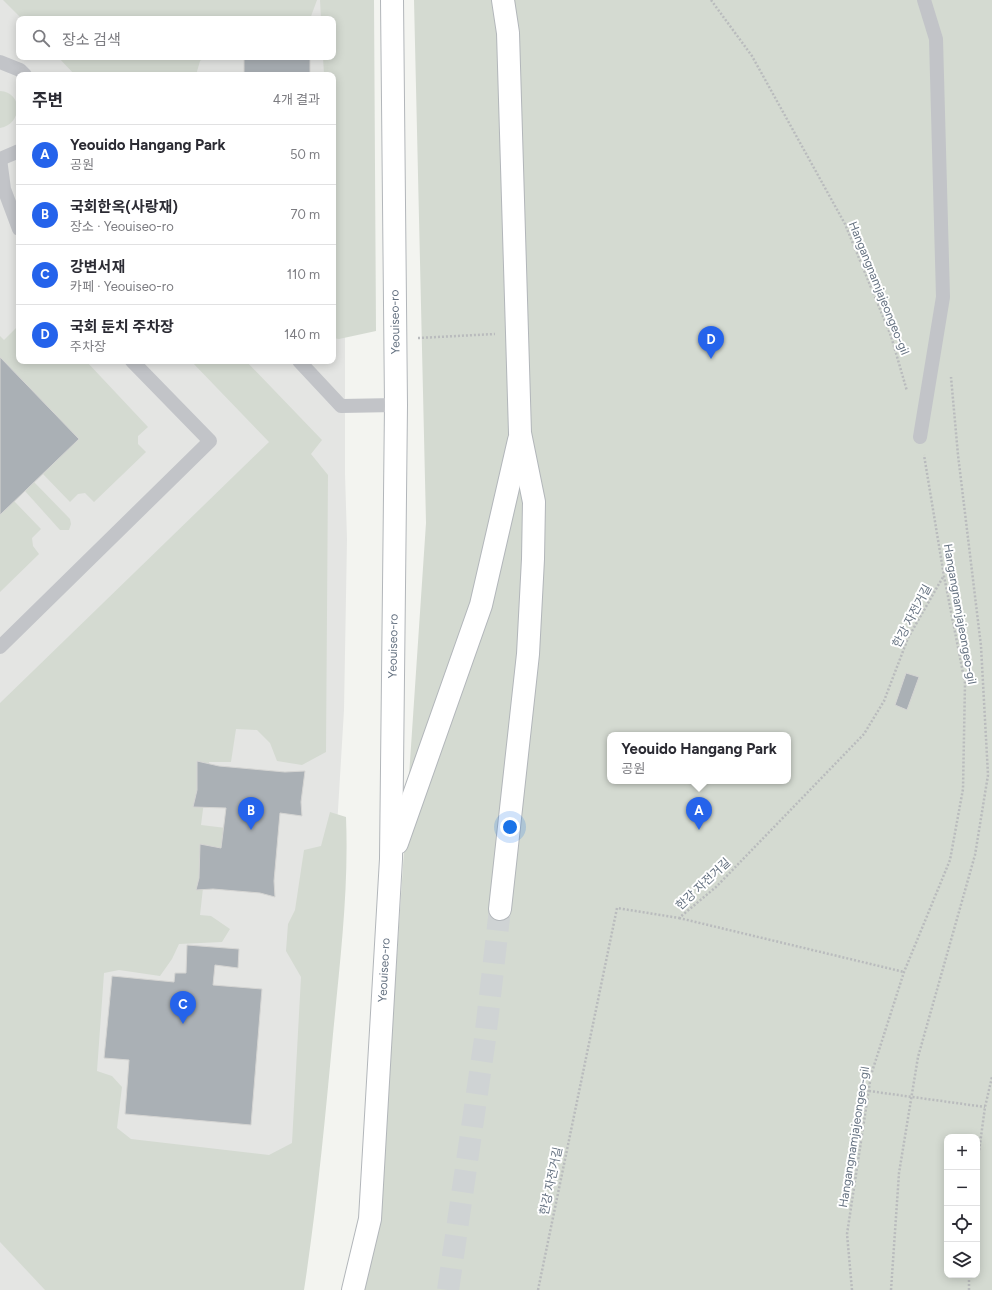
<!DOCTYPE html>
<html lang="ko">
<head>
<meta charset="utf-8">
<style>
  :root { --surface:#fff; --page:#f2f2f3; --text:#2b2b33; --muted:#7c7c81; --line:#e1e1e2; --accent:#2563eb }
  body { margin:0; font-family:Figtree,"Noto Sans KR",sans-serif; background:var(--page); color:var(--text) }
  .controls { position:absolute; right:12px; bottom:12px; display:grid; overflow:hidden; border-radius:8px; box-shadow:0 2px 10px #0003 }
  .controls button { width:36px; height:36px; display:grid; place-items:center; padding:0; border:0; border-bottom:1px solid var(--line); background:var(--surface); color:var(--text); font:20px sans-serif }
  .you { position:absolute; left:510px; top:827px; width:14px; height:14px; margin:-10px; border:3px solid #fff; border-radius:50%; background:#1a73e8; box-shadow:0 0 0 6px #1a73e833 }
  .badge { display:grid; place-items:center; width:26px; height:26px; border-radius:50%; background:var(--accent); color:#fff; font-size:13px; font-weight:700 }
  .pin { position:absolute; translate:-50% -33px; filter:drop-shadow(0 1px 2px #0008) }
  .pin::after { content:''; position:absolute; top:21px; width:14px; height:12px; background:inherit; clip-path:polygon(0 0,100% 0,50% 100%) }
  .popup { position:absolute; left:607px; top:732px; width:184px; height:52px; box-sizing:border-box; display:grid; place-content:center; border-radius:8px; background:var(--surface); filter:drop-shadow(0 1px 3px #0005); font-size:13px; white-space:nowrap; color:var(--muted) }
  .popup b { font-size:15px; color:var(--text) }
  .popup::after { content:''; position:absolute; left:50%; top:100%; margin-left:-8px; border:8px solid transparent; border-top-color:var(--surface) }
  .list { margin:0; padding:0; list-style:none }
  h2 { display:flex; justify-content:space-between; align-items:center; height:52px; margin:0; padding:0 16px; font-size:17px }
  h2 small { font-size:13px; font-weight:400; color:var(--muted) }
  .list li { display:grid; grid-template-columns:26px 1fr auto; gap:12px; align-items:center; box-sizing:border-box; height:60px; padding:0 16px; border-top:1px solid var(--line) }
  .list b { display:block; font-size:15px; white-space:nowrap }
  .list p { margin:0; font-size:13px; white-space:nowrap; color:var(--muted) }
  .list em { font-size:13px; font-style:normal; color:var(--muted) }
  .icon { flex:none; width:22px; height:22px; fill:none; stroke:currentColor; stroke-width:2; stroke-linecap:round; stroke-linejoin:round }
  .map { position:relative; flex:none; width:992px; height:1290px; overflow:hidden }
  .search { position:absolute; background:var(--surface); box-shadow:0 2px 10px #0003; left:16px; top:16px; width:320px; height:44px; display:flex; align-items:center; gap:10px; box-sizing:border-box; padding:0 14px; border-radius:8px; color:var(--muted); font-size:15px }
  .panel { position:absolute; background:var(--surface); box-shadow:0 2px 10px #0003; left:16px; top:72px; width:320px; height:292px; border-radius:8px }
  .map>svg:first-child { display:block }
</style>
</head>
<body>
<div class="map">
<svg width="992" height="1290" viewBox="0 0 992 1290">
  <rect width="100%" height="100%" fill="#f3f4f0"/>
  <path fill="#e4e5e3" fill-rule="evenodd" d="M 0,0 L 341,0 L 345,323 L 345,474 L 347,539 L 344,710 L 335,860 L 296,1290 L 0,1290 ZM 19,19 L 333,19 L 333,57 L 19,57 ZM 19,75 L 333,75 L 333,361 L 19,361 Z"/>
  <g fill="#d4dad1" fill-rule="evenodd">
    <path d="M 3,0 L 317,0 L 310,19 L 22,19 Z"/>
    <path d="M 320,0 L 374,0 L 376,331 L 339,339 L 333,338 L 333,75 L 324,75 L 323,57 L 333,57 L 333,19 L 321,19 Z"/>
    <path d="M 414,0 L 992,0 L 992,1290 L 364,1290 L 379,1223 L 426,523 ZM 610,735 L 788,735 L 788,781 L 610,781 ZM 947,1137 L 977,1137 L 977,1275 L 947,1275 Z"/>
    <path d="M 58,57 L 205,57 L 200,61 L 196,75 L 75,75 Z"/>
    <path d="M 0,91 C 23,92 23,124 0,128 Z"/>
    <path d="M 19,325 L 19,361 L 86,361 L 148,427 L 138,436 L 138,444 L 146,452 L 94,502 L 85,493 L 78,494 L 70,502 L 43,474 L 78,439 L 0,357 L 0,336 L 4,340 Z"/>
    <path d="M 191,361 L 246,361 L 322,440 L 311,454 L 328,475 L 326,752 L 302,765 L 277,761 L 270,743 L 257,730 L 236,729 L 231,762 L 209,762 L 201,825 L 226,828 L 223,851 L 207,852 L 200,915 L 211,916 L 230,929 L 222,942 L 179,944 L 172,959 L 160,976 L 119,970 L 104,973 L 97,1071 L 112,1076 L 122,1087 L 117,1128 L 131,1139 L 269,1155 L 292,1143 L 301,977 L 286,951 L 288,924 L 295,910 L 304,850 L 321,846 L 330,812 L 346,817 C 349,889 340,962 333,1034 C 325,1120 317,1205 304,1290 L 45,1290 L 0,1242 L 0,703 L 269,442 Z"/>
    <path d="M 34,482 L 70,519 L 71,524 L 69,530 L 60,530 L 25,491 Z"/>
    <path d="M 14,501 L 41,529 L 32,538 L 33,546 L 39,554 L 0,592 L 0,515 Z"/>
  </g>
  <g fill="#aab0b5" stroke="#d5d5d3">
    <rect x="244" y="57" width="66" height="18"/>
    <path d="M 333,252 L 335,302 L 333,302 Z"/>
    <path d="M 0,357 L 79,439 L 0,515 Z"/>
    <path d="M 906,673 L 919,677 L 907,710 L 895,705 Z"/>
    <path d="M 197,761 L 219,766 L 285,772 L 305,771 L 301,802 L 302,816 L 280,813 L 274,881 L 275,897 L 260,893 L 213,889 L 196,890 L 199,878 L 200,844 L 221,848 L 226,808 L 193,807 L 197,790 Z"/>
    <path d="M 187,945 L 239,949 L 238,968 L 215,965 L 213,985 L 262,989 L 251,1125 L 125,1114 L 129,1060 L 104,1058 L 112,976 L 174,982 L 175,973 L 186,973 Z"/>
  </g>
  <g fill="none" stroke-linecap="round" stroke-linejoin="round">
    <path stroke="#cfd3d4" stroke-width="22" stroke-dasharray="22 11" stroke-linecap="butt" d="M 448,1290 L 485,1039 L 500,909"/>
    <defs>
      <g id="secondary">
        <path d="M 397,843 L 481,605 L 519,440"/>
        <path d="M 500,909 L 528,654 L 533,559 L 534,502 L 520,433 L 508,33 L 503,0"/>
        <path d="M 353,1290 L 370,1219 L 391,859 L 396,405 L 392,0"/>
      </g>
    </defs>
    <use href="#secondary" stroke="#b2b6ba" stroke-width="24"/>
    <g stroke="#b9bbbd" stroke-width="2.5" stroke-dasharray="2 2" stroke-linecap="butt">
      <path d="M 711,0 L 752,56 L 845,224 L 891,336 L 907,391"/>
      <path d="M 418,338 L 495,334"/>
      <path d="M 679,918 L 904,972"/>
      <path d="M 869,1091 L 985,1107"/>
      <path d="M 977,1166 L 985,1107 L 992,1077"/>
      <path d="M 538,1290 L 617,908 L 679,918 L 716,887 L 864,734 L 884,701 L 908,638 L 943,577"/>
      <path d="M 852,1290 L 847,1234 L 871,1075 L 904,972 L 950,860 L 963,789 L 965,683 L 944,576 L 924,455"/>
      <path d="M 891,1290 L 899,1173 L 918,1057 L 975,855 L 988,775 L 981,646 L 958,455 L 951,377"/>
      <path d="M 969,1290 L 969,1275"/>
    </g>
    <g stroke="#c2c4c8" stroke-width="14">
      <path d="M 0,62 L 20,70 L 25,75"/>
      <path d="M 0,159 L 4,189 L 19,229"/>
      <path d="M 0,159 L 19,151"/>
      <path d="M 299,361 L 341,406 L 396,405"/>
      <path d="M 920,437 L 943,297 L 936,39 L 924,0"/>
      <path d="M 0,647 L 210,441 L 132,361"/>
    </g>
    <use href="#secondary" stroke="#fff" stroke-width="22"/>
  </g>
  <g text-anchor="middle" stroke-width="4" stroke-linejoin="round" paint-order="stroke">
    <g font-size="12" fill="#647180" stroke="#fff">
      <text transform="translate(879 288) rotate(68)" y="4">Hangangnamjajeongeo-gil</text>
      <text transform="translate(395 322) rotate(-91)" y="4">Yeouiseo-ro</text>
      <text transform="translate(960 614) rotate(80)" y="4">Hangangnamjajeongeo-gil</text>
      <text transform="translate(912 616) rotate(-62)" y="4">한강 자전거길</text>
      <text transform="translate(393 646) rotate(-89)" y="4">Yeouiseo-ro</text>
      <text transform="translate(703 884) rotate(-43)" y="4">한강 자전거길</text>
      <text transform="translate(384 970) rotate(-87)" y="4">Yeouiseo-ro</text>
      <text transform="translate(854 1137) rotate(-81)" y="4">Hangangnamjajeongeo-gil</text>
      <text transform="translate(551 1181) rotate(-78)" y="4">한강 자전거길</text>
    </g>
  </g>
</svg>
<div class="controls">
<button>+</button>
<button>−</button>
<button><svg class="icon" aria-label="locate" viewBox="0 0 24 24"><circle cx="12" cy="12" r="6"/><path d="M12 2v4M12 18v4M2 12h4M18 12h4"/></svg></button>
<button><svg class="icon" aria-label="layers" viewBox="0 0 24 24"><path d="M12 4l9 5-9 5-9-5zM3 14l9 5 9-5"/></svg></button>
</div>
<div class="you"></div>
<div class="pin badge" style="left:699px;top:830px">A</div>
<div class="popup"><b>Yeouido Hangang Park</b>공원</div>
<div class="pin badge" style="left:251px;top:830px">B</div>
<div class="pin badge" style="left:183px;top:1024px">C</div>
<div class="pin badge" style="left:711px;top:359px">D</div>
<div class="search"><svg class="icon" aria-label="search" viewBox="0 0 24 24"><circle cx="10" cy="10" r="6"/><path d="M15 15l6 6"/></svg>장소 검색</div>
<section class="panel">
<h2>주변<small>4개 결과</small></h2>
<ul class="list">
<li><span class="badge">A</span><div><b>Yeouido Hangang Park</b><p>공원</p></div><em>50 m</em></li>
<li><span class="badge">B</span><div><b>국회한옥(사랑재)</b><p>장소 · Yeouiseo-ro</p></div><em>70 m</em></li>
<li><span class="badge">C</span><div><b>강변서재</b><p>카페 · Yeouiseo-ro</p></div><em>110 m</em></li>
<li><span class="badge">D</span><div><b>국회 둔치 주차장</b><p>주차장</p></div><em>140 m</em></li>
</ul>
</section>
</div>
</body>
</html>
